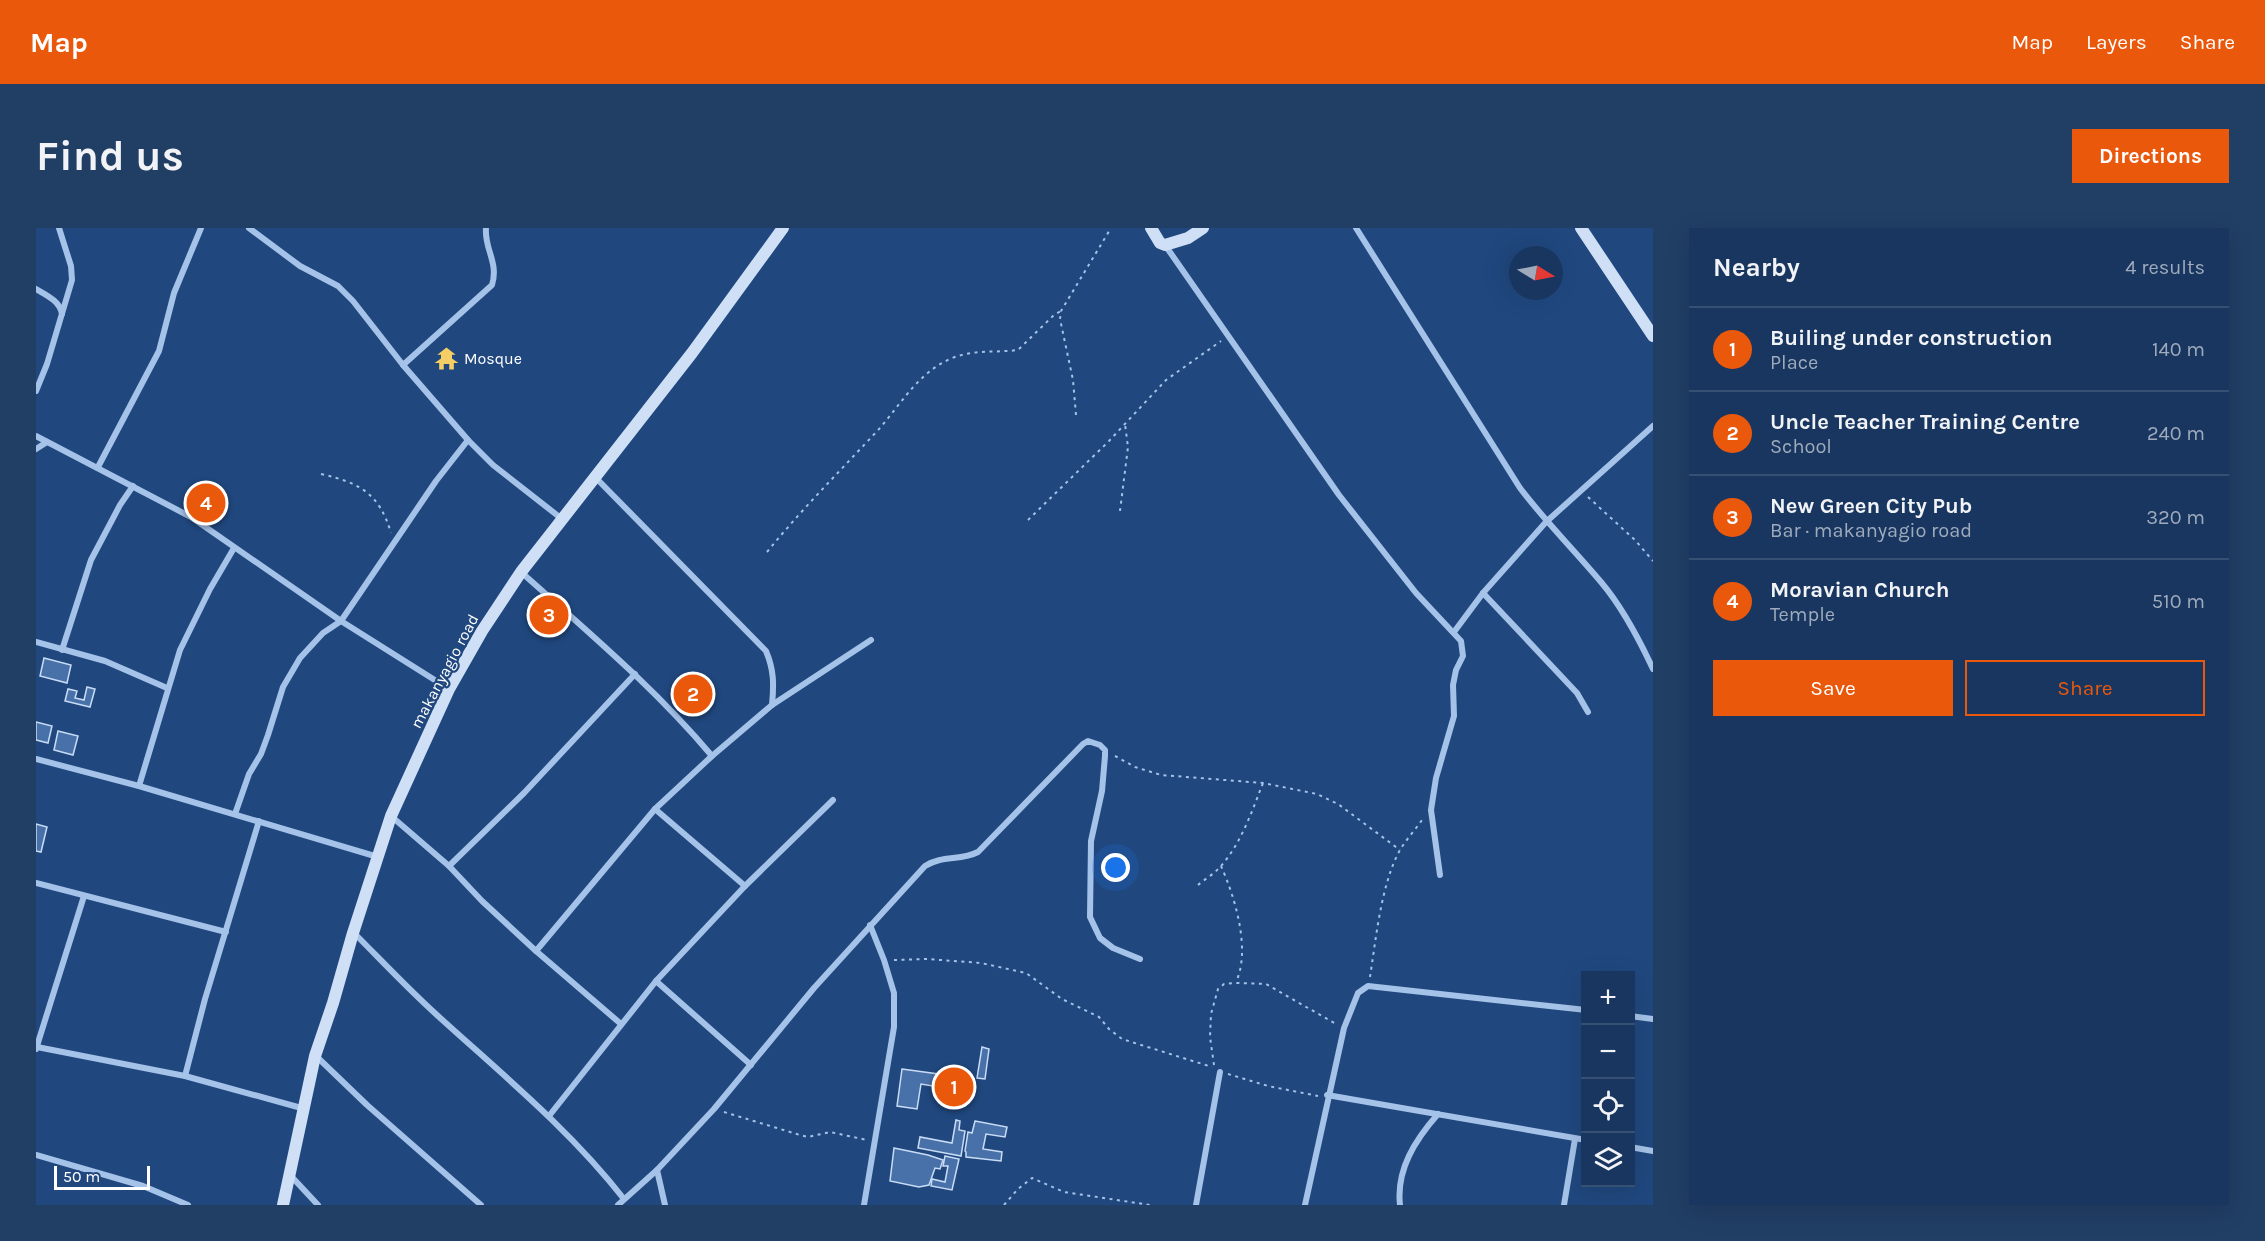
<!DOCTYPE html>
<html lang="en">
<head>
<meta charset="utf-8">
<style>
  :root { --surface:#18365f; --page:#213e65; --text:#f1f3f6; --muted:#9fabbd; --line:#365074; --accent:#ea580c }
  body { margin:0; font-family:Karla,sans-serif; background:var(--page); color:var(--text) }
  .controls { position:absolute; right:18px; bottom:18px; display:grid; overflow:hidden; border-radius:0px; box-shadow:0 6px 24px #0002 }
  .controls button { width:54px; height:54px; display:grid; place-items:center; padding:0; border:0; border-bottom:2px solid var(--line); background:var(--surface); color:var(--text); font:30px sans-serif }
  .compass { position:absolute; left:1473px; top:18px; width:54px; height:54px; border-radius:50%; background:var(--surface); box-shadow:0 6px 24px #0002; rotate:100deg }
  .scale { position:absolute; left:18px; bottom:15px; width:96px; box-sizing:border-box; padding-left:6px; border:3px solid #fff; border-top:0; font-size:16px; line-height:21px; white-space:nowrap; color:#fff; -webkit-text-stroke:4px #20487f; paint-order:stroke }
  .you { position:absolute; left:1080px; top:640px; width:21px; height:21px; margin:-15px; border:4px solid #fff; border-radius:50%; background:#1a73e8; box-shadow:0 0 0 9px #1a73e833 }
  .badge { display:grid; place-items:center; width:39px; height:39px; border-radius:50%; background:var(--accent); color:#fff; font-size:20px; font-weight:700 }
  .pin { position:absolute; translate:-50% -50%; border:3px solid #fff; box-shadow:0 2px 6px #0006 }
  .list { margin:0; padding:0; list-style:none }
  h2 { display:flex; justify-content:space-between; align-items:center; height:78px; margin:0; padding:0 24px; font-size:26px }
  h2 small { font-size:20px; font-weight:400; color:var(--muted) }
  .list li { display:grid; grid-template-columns:39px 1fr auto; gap:18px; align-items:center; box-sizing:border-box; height:84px; padding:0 24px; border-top:2px solid var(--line) }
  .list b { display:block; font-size:22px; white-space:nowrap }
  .list p { margin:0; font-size:20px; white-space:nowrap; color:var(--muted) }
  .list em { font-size:20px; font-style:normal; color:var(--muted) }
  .actions { display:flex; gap:12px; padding:18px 24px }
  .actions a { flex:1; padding:14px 0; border:2px solid var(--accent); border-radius:0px; text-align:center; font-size:21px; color:var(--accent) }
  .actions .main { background:var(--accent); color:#fff }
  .icon { flex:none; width:33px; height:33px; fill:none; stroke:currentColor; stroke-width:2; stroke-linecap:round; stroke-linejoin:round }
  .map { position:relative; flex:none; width:1617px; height:977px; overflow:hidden; border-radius:0px }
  header { display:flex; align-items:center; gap:36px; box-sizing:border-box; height:84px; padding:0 30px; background:var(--accent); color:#fff }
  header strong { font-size:28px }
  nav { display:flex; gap:33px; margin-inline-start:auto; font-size:21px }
  .intro { display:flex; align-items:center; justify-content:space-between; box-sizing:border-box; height:144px; padding:0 36px }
  h1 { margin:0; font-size:42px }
  .button { padding:15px 27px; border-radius:0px; background:var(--accent); color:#fff; font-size:21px; font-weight:700 }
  main { display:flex; gap:36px; padding:0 36px }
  aside { flex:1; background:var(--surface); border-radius:0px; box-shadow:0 6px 24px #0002 }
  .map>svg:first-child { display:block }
</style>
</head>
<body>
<header>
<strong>Map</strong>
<nav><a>Map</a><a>Layers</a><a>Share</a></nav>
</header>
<div class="intro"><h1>Find us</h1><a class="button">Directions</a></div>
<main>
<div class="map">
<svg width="1617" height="977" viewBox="0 0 1617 977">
  <rect width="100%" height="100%" fill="#20487f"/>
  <g fill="#4971a9" stroke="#c9dcf6" stroke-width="1.5">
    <path d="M 8,430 L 35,437 L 31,455 L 4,448 Z"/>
    <path d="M 51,459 L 59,461 L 54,479 L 29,473 L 32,461 L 41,463 L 39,470 L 48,472 Z"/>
    <path d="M 0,494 L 16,498 L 12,515 L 0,512 Z"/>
    <path d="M 22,503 L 42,508 L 37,527 L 18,522 Z"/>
    <path d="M 0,596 L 11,599 L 5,624 L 0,623 Z"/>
    <path d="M 946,819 L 953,821 L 949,851 L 941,850 Z"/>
    <path d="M 866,841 L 932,850 L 929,878 L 920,877 L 922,862 L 885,856 L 881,881 L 861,878 Z"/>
    <path d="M 920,892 L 924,893 L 923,902 L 929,903 L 925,928 L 882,920 L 884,909 L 916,915 Z"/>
    <path d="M 939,893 L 971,899 L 969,909 L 950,906 L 947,921 L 966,924 L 965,933 L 930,929 L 930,924 L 929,923 L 932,904 L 936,905 Z"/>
    <path d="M 858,920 L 892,927 L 907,932 L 904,941 L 899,940 L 893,957 L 883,959 L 854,953 Z"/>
    <path d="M 909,928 L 923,931 L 916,962 L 895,958 L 896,951 L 909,954 L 912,938 L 907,938 Z"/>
  </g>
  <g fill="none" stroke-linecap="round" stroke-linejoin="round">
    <g stroke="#a5c2e8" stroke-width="2" stroke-dasharray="3 4.5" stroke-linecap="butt">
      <path d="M 1040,187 L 1037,152 L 1024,91 L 1025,83 L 1075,0"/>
      <path d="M 285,246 C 324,255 343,265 355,305"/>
      <path d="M 1552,269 L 1599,312 L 1617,333"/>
      <path d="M 1084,283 L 1092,219 L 1089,196"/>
      <path d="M 992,292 L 1073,213 L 1130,152 L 1185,113"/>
      <path d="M 731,324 C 766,281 805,242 843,201 C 865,176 882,145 914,131 C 936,121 959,125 982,122 L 1018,87 L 1025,83"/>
      <path d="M 1079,528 L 1099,539 L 1125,547 L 1227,555 L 1281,566 L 1302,576 L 1364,622"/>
      <path d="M 1185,638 C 1199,669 1215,722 1200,754"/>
      <path d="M 1162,657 C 1169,651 1178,646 1184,639 C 1205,616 1216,583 1227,555"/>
      <path d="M 858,732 L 891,731 L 945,735 L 990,745 L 1026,771 L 1063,789 L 1073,801 L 1086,811 L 1176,839"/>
      <path d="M 1334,749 C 1340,711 1345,656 1364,622 C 1370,612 1379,602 1386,592"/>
      <path d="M 1178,837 L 1174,809 L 1175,786 L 1182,761 L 1188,756 L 1200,755 L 1230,756 L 1300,796"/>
      <path d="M 1192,846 L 1232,858 L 1282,868"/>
      <path d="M 688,884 L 764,907 L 772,909 L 794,904 L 831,912"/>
      <path d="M 968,977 L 982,961 L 996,950 L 1028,964 L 1114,977"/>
    </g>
    <g stroke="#a5c2e8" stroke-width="6">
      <path d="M 213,0 L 264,38 L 302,58 L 317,73 L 367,137 L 432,212 L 457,237 L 526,291"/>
      <path d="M 1320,0 L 1484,260 C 1509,293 1538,322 1565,354 C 1587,380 1603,411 1617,441"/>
      <path d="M 1129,17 L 1303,267 L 1380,365 L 1425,413 L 1427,428 L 1420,442 L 1417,457 L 1418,488 L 1400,550 L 1395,582 L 1404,647"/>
      <path d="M 0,61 C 10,67 24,73 26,86"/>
      <path d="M 367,137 L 456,57 C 463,34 448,21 450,0"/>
      <path d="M 0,163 L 11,136 L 36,52 L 35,38 L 23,0"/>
      <path d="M 0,208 L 155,289 L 305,393 L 413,461"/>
      <path d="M 0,221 L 11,214"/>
      <path d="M 62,239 L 123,123 L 138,65 L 165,0"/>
      <path d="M 560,250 L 730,423 C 738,442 738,456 736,477"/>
      <path d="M 485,344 C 551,403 619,460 676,528"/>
      <path d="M 1447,365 L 1541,465 L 1552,484"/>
      <path d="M 1418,404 L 1447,365 L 1510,294 L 1617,198"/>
      <path d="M 0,414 L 69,433 L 131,460"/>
      <path d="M 26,422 L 55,332 L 84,277 L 97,258"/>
      <path d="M 0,531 L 103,558 L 342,629"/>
      <path d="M 103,558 L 144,422 L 174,361 L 198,320"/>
      <path d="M 619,581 L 709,658"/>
      <path d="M 199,586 L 213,546 L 225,526 L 232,507 L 247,459 L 264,430 L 287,405 L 305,393 L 400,253 L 432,212"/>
      <path d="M 355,588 L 413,638 L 446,673 L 500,723 L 585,796"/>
      <path d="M 413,638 L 488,565 L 599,446"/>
      <path d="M 0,655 L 190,704"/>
      <path d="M 318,705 C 346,733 373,762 402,788 C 467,847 534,902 588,971"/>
      <path d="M 500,723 L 619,581 L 676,528 L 736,477 L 835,412"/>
      <path d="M 620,753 L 715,837"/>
      <path d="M 1594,788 L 1617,791"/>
      <path d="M 1,819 L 149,848 L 269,881"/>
      <path d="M 0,821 L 48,668"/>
      <path d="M 280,828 L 331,877 L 445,977"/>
      <path d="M 149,848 L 169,771 L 223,593"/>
      <path d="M 1291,867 L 1550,912"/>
      <path d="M 513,888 L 620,753 L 709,658 L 797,572"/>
      <path d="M 1594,919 L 1617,923"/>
      <path d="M 0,927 L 107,958 L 152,977"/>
      <path d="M 621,942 L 629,977"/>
      <path d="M 255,948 L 282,977"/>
      <path d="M 582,977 L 621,942 L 678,881 L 778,760 L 889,638 C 906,627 925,633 942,624 L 1047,516 L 1052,513 L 1064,517 L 1069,522 L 1069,528 L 1066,563 L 1055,613 L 1054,689 L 1064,710 L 1077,720 L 1104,731"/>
      <path d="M 828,977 L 858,799 L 858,765 L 848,732 L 834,697"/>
      <path d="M 1160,977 L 1184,844"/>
      <path d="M 1269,977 L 1308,800 L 1322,765 L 1332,758 L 1550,782"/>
      <path d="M 1364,977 C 1360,942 1379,912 1402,886"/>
      <path d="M 1528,977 L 1539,911"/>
    </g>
    <g stroke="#cfdff6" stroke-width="12">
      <path d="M 1115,0 L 1124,15 L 1129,17 L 1152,10 L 1167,0"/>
      <path d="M 1545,0 L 1617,108"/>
      <path d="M 247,977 L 279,828 L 297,775 L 317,705 L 355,588 L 413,461 L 446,403 L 485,344 L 656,125 L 747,0"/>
    </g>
  </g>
  <defs>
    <symbol id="temple-bare" viewBox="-9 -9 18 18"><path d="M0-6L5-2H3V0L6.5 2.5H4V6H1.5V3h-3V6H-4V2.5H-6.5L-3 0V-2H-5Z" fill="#f5ce65" stroke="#20487f" stroke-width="2.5" paint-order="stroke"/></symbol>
  </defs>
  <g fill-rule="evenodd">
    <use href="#temple-bare" x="394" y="114" width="33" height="33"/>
  </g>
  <g text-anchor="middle" stroke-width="4.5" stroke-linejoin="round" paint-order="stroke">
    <g font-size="16" fill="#fff" stroke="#20487f" text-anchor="start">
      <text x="428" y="136">Mosque</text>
    </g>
    <g font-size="16" fill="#fff" stroke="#20487f">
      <text transform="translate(408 443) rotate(-62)" y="6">makanyagio road</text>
    </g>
  </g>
</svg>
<div class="controls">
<button>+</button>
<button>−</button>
<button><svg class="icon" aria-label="locate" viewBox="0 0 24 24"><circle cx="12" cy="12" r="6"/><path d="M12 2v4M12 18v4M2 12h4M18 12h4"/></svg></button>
<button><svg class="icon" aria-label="layers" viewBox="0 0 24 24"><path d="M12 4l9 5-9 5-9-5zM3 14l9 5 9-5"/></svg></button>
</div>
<svg class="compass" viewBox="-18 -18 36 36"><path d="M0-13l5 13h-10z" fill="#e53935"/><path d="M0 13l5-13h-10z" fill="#9fabbd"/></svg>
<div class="scale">50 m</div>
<div class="you"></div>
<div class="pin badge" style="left:918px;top:859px">1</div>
<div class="pin badge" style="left:657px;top:466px">2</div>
<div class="pin badge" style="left:513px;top:387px">3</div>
<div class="pin badge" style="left:170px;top:275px">4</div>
</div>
<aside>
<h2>Nearby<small>4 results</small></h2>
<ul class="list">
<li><span class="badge">1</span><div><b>Builing under construction</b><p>Place</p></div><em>140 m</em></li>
<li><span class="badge">2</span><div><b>Uncle Teacher Training Centre</b><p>School</p></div><em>240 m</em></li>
<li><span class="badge">3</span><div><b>New Green City Pub</b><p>Bar · makanyagio road</p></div><em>320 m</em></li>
<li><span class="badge">4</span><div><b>Moravian Church</b><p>Temple</p></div><em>510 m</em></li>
</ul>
<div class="actions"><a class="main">Save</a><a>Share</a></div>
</aside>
</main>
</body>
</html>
